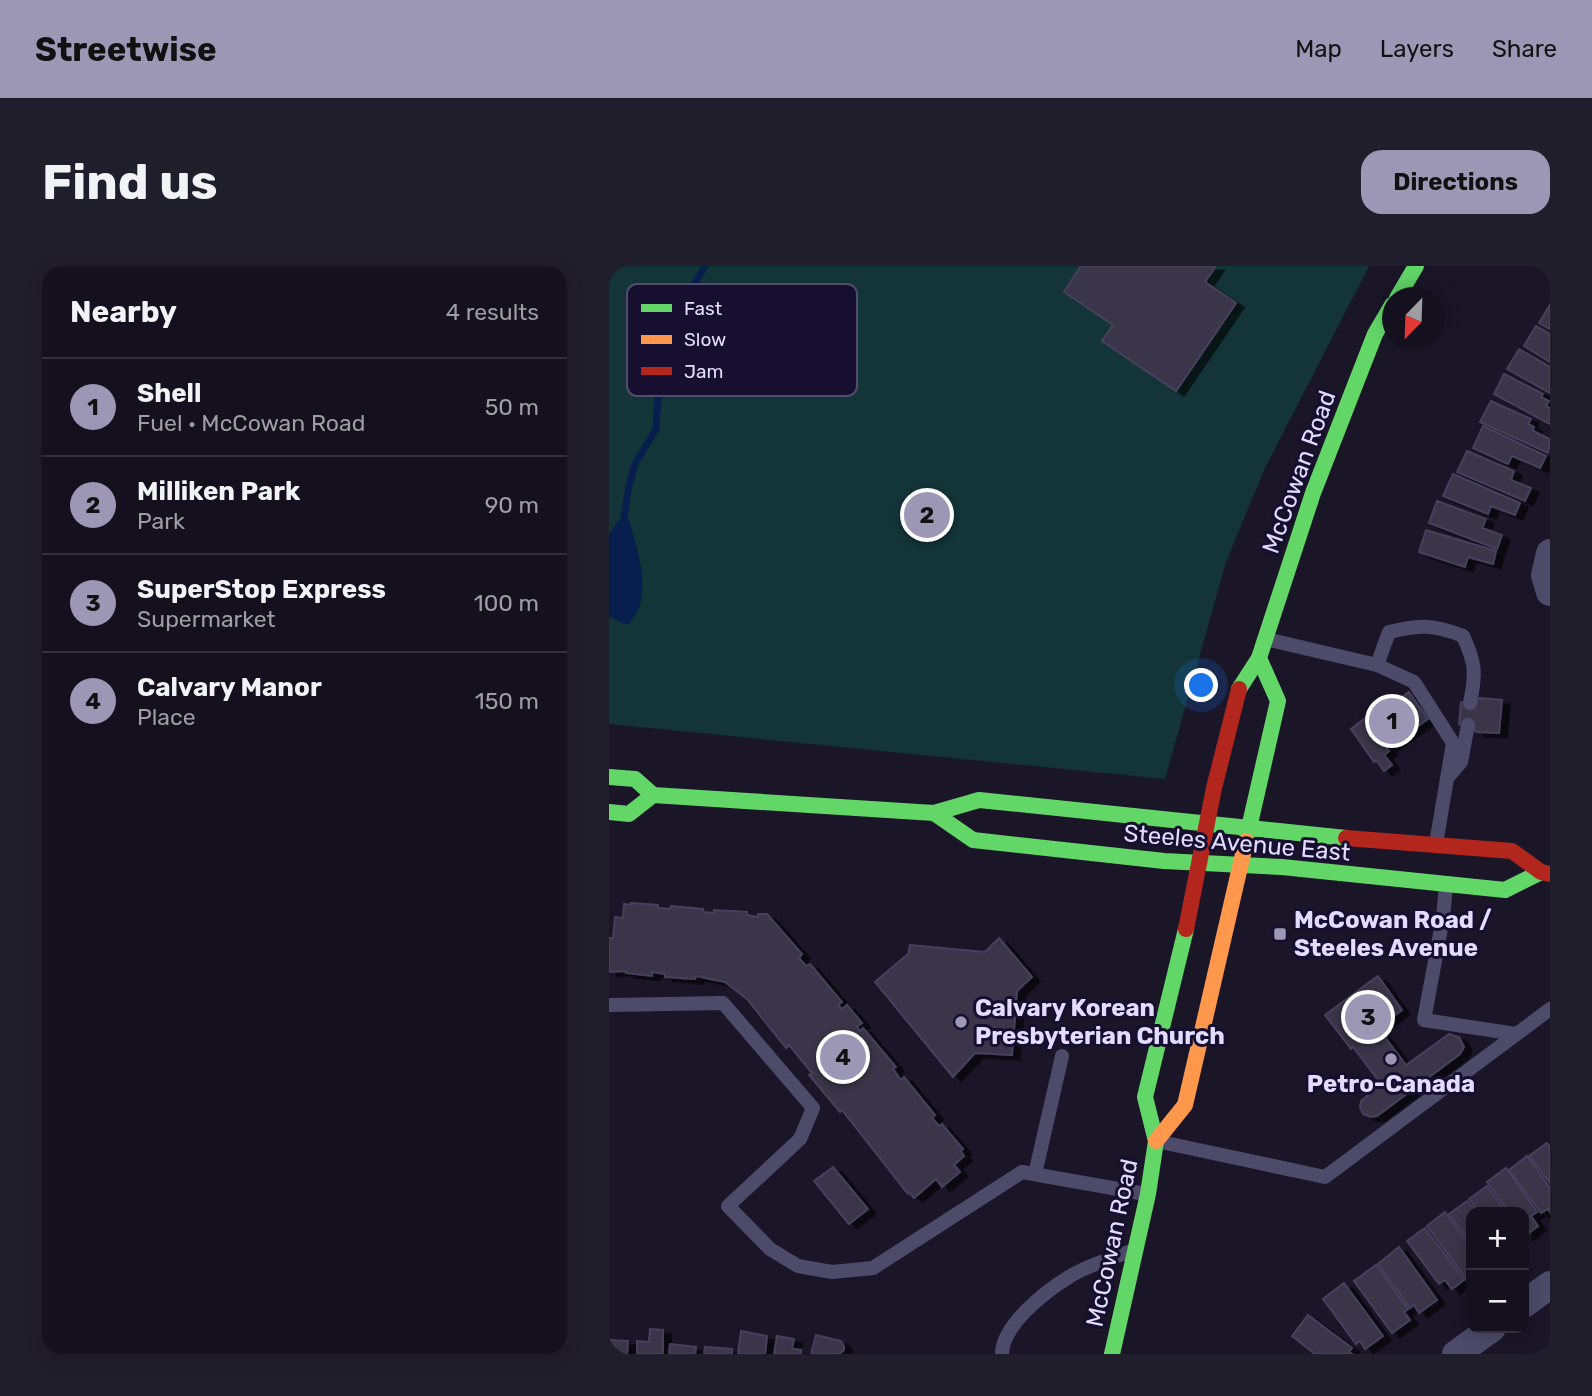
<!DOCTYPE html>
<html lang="en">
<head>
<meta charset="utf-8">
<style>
  :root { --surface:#14101e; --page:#211e2b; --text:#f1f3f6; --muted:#9d9da4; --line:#33303c; --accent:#9c97b4 }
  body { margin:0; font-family:Rubik,sans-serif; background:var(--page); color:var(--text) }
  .controls { position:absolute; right:21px; bottom:21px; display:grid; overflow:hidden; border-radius:14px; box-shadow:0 4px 18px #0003 }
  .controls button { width:63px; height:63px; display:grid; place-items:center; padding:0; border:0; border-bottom:2px solid var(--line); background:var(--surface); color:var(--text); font:35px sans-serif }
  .compass { position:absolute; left:773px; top:21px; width:63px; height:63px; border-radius:50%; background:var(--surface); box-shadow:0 4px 18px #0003; rotate:203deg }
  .you { position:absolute; left:593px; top:420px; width:24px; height:24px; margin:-18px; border:5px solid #fff; border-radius:50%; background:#1a73e8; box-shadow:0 0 0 10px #1a73e833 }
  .badge { display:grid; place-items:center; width:46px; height:46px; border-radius:50%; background:var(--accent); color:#111; font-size:23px; font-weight:700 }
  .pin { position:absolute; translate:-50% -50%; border:4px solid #fff; box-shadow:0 2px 7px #0006 }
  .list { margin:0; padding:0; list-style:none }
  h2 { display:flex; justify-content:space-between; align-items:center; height:91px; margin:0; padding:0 28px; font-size:30px }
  h2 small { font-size:23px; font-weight:400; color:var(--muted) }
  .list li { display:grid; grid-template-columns:46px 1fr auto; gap:21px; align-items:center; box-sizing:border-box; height:98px; padding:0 28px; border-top:2px solid var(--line) }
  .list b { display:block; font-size:26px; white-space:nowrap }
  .list p { margin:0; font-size:23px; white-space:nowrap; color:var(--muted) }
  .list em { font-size:23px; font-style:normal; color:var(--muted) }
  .map { position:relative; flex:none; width:941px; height:1088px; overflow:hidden; border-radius:21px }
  header { display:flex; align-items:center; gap:42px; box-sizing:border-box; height:98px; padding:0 35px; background:var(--accent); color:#111 }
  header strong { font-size:33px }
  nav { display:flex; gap:38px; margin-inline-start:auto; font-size:24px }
  .intro { display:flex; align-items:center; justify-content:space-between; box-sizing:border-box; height:168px; padding:0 42px }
  h1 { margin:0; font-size:49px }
  .button { padding:18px 32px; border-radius:21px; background:var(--accent); color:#111; font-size:24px; font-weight:700 }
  main { display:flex; gap:42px; padding:0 42px }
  aside { flex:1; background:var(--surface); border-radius:21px; box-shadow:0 4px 18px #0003 }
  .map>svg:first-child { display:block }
</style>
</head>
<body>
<header>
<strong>Streetwise</strong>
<nav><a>Map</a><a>Layers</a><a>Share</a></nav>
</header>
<div class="intro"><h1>Find us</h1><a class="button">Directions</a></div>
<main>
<aside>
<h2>Nearby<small>4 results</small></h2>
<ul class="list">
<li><span class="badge">1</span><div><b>Shell</b><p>Fuel · McCowan Road</p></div><em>50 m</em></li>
<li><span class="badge">2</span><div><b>Milliken Park</b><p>Park</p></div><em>90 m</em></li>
<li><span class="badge">3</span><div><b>SuperStop Express</b><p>Supermarket</p></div><em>100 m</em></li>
<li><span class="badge">4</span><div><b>Calvary Manor</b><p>Place</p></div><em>150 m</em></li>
</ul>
</aside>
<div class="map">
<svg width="941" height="1088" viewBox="0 0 941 1088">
  <defs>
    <filter id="shadow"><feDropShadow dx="8" dy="4.5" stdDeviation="0" flood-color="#0009"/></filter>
  </defs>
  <rect width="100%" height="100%" fill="#1a1628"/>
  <path fill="#133538" d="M 0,0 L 760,0 L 656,202 L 617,296 L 556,513 L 0,458 Z"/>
  <path fill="#081e4e" d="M 17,252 L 20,254 C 29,284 45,333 20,358 L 12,357 L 0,350 L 0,268 L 10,254 Z"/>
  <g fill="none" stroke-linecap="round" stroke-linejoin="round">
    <path stroke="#081e4e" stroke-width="7" d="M 15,252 L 20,219 L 26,198 L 47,163 L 49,132 L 61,100 L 62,70 L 79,29 L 96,0"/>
  </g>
  <g fill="#3a3549" stroke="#47415b" stroke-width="2" filter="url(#shadow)">
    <path d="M 472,0 L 607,0 L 596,16 L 627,37 L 567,125 L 493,75 L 504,59 L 455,26 Z"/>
    <path d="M 941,39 L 941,63 L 930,57 Z"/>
    <path d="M 927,60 L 941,68 L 941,96 L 915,80 Z"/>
    <path d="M 910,83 L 941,101 L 941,127 L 898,103 Z"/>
    <path d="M 895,108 L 934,128 L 932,131 L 940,135 L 937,140 L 941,142 L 941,158 L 885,128 Z"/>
    <path d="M 882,135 L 922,153 L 919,158 L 925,161 L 924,165 L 941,173 L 939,187 L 871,156 Z"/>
    <path d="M 874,160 L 937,190 L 931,202 L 903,190 L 899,198 L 864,182 Z"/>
    <path d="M 858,185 L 905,205 L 902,214 L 922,222 L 916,235 L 848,206 Z"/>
    <path d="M 844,208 L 911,237 L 906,249 L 882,240 L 879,248 L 834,230 Z"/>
    <path d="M 828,235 L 877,253 L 873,262 L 893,269 L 888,283 L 820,257 Z"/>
    <path d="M 817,264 L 887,285 L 884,298 L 859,291 L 856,301 L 810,286 Z"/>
    <path d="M 800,426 L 819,453 L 778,482 L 780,485 L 775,489 L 783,499 L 775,505 L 767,494 L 765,496 L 742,463 L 756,452 L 759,455 Z"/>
    <path d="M 870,432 L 893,434 L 890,467 L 867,466 L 862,459 L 850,458 L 852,436 L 863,437 Z"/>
    <path d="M 22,637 L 49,639 L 49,642 L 61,643 L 62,640 L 94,643 L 94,646 L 105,647 L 105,644 L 138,646 L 138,649 L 149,651 L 149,648 L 158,648 L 193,688 L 190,692 L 197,700 L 201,698 L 233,736 L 229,739 L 233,743 L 238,739 L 253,757 L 248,761 L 251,765 L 254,762 L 287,801 L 284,803 L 292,814 L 295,811 L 326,849 L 323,852 L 330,860 L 333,858 L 354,883 L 352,885 L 355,890 L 345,899 L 351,906 L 333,921 L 327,913 L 305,932 L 301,927 L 299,928 L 233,844 L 231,846 L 200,809 L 203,807 L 180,779 L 177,782 L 138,733 L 116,716 L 87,710 L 86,713 L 56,711 L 56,708 L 43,706 L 43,710 L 17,707 L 18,705 L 0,706 L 0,672 L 4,672 L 6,651 L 14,652 L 15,638 L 21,639 Z"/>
    <path d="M 390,672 L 423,711 L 408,725 L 403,789 L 366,787 L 344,811 L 266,716 L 299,688 L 301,679 L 376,686 Z"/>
    <path d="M 769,710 L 793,744 L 769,762 L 797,799 L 840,768 L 850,771 L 855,781 L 851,788 L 768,850 L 762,851 L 754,848 L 751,841 L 752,835 L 772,818 L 744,781 L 742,783 L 716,749 Z"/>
    <path d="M 938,877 L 941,881 L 941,917 L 920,890 Z"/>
    <path d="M 918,890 L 941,922 L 941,946 L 939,943 L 932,947 L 900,904 Z"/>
    <path d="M 224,901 L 259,943 L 240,958 L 205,915 Z"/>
    <path d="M 897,902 L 928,946 L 922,950 L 929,960 L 916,970 L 915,946 L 900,946 L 878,916 Z"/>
    <path d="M 878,920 L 897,946 L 870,946 L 860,933 Z"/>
    <path d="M 858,935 L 867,946 L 862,946 L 862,978 L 840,948 Z"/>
    <path d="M 836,946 L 862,982 L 862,1008 L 857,1013 L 818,960 Z"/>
    <path d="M 816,962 L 855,1014 L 843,1023 L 836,1014 L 830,1018 L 798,975 Z"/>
    <path d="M 790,981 L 828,1034 L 810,1047 L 805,1039 L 801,1042 L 769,998 Z"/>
    <path d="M 767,999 L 799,1043 L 795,1046 L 801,1054 L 783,1067 L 745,1015 Z"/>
    <path d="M 735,1017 L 774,1070 L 756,1083 L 751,1075 L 747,1078 L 714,1033 Z"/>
    <path d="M 699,1049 L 743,1082 L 740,1086 L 743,1088 L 706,1088 L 683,1070 Z"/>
    <path d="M 41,1063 L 54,1064 L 54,1088 L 28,1088 L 28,1075 L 40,1076 Z"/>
    <path d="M 132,1065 L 158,1070 L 156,1088 L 129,1088 Z"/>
    <path d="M 207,1069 L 232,1075 L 235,1080 L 235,1084 L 230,1088 L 202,1088 Z"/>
    <path d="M 168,1070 L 185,1073 L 183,1083 L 192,1084 L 192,1088 L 165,1088 Z"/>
    <path d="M 0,1074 L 19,1075 L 18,1088 L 0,1088 Z"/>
    <path d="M 61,1078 L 87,1081 L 86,1088 L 60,1088 Z"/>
    <path d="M 96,1081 L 123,1083 L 123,1088 L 95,1088 Z"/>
  </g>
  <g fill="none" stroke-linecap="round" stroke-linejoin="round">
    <g stroke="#4d4b69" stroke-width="14">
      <path d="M 657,373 L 768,399 L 805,416 L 844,477 L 827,578"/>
      <path d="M 768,399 L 780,366 C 811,359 824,358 854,370 C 867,398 867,408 861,437"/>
      <path d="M 839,511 L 852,496 L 859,459"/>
      <path d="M 837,620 L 834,652 L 815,754 L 907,768"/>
      <path d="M 0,739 L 114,737 L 204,842 L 191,873 L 119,940 L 161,983 L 189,1000 L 223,1006 L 264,1002 L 413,906 L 537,928"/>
      <path d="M 552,876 L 716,911 L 941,743"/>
      <path d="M 426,908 L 453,790"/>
      <path d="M 393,1088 C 393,1059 437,1025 460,1011 C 478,999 502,993 522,985"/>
    </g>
    <g stroke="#4d4b69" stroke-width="28">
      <path d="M 941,287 L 936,309 L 941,326"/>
      <path d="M 915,1038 L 941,1019"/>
      <path d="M 847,1088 L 883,1062"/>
    </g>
    <g stroke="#63d668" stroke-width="16">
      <path d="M 788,32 L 807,0"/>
      <path d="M 630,423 L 650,392 L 704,227 L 766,68 L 783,39"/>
      <path d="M 0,511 L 26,513 L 44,529 L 325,547 L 370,534 L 737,572"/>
      <path d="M 0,546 L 20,548 L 44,529"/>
      <path d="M 325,547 L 364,574 L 555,595 L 673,601 L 896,624 L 932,606"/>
      <path d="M 637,575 L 669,435 L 650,392"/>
      <path d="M 503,1088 L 539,928 L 547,875 L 536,831 L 577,663"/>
    </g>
    <path stroke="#ff974d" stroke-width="16" d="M 547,875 L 576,839 L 637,575"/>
    <g stroke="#b3261e" stroke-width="16">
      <path d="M 737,572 L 903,585 L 932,606 L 941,608"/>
      <path d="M 577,663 L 605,522 L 630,423"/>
    </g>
  </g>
  <g fill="#9c97b4" stroke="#160f2f" stroke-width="2.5">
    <rect x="664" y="661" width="14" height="14" rx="3.5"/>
    <circle cx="352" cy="756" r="7"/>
    <circle cx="782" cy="793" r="7"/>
  </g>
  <g text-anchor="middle" stroke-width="6" stroke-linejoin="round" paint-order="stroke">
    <g font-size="24" fill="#e2ddff" stroke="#160f2f">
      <text transform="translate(690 206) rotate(-70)" y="8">McCowan Road</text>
      <text transform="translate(628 577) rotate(5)" y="8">Steeles Avenue East</text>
      <text transform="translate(503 977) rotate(-78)" y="8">McCowan Road</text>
    </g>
    <g font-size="24" font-weight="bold" fill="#e2ddff" stroke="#160f2f" text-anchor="start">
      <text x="685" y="662">McCowan Road /<tspan x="685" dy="28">Steeles Avenue</tspan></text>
      <text x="366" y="750">Calvary Korean<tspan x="366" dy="28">Presbyterian Church</tspan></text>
      <text x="782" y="826" text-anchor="middle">Petro-Canada</text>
    </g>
  </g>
  <rect x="18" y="18" width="230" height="112" rx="10" fill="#160f2f" stroke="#534d6d" stroke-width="2"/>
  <rect x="32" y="38" width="31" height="8" fill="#63d668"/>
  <rect x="32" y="69" width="31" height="9" fill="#ff974d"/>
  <rect x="32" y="101" width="31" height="8" fill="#b3261e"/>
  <g font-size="19" fill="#e2ddff">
    <text x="75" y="49">Fast</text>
    <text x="75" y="80">Slow</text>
    <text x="75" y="112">Jam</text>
  </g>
</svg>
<div class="controls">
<button>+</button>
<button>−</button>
</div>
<svg class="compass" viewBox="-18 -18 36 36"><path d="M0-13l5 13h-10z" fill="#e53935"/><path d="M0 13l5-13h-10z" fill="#9d9da4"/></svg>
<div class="you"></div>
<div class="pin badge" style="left:783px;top:455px">1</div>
<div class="pin badge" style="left:318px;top:249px">2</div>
<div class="pin badge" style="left:759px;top:751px">3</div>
<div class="pin badge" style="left:234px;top:791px">4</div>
</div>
</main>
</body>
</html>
